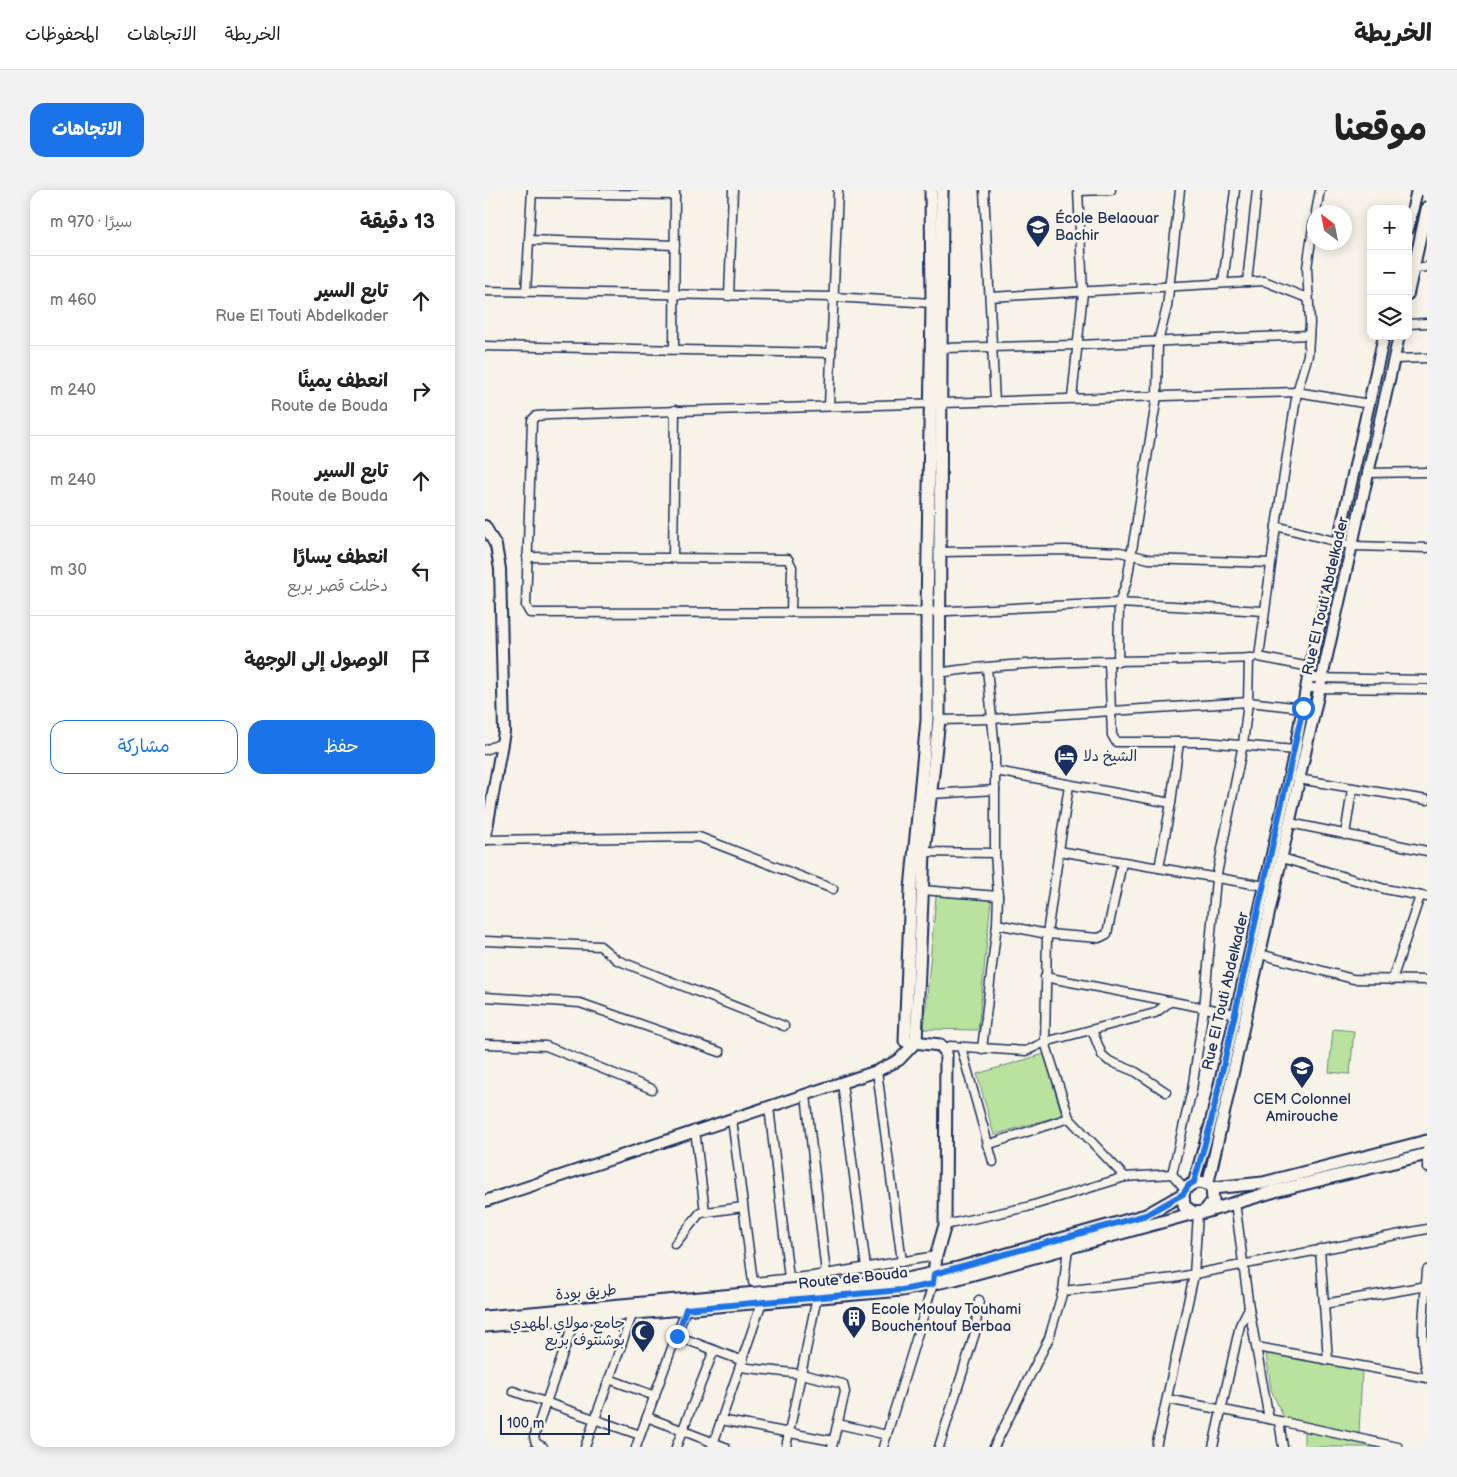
<!DOCTYPE html>
<html lang="ar">
<head>
<meta charset="utf-8">
<style>
  :root { --surface:#fff; --page:#f2f2f2; --text:#222; --muted:#767676; --line:#e0e0e0; --accent:#1a73e8 }
  body { margin:0; font-family:"Balsamiq Sans","Playpen Sans Arabic",sans-serif; background:var(--page); color:var(--text); direction:rtl }
  .controls { position:absolute; right:15px; top:15px; display:grid; overflow:hidden; border-radius:10px; box-shadow:0 2px 12px #0003 }
  .controls button { width:45px; height:45px; display:grid; place-items:center; padding:0; border:0; border-bottom:1px solid var(--line); background:var(--surface); color:var(--text); font:25px sans-serif }
  .compass { position:absolute; left:822px; top:15px; width:45px; height:45px; border-radius:50%; background:var(--surface); box-shadow:0 2px 12px #0003; rotate:328deg }
  .scale { position:absolute; left:15px; bottom:12px; width:110px; box-sizing:border-box; padding-left:5px; border:2px solid #1b2f5e; border-top:0; font-size:14px; line-height:18px; white-space:nowrap; color:#1b2f5e; -webkit-text-stroke:4px #f7f3e8; paint-order:stroke }
  .stop { position:absolute; width:15px; height:15px; margin:-11px; border:4px solid #1a73e8; border-radius:50%; background:#fff }
  .stop.end { background:#1a73e8; border-color:#fff; box-shadow:0 1px 5px #0008 }
  .list { margin:0; padding:0; list-style:none }
  h2 { display:flex; justify-content:space-between; align-items:center; height:65px; margin:0; padding:0 20px; font-size:21px }
  h2 small { font-size:16px; font-weight:400; color:var(--muted) }
  .list li { display:grid; grid-template-columns:32px 1fr auto; gap:15px; align-items:center; box-sizing:border-box; height:90px; padding:0 20px; border-top:1px solid var(--line) }
  .list b { display:block; font-size:19px; white-space:nowrap }
  .list p { margin:0; font-size:16px; white-space:nowrap; color:var(--muted) }
  .list em { font-size:16px; font-style:normal; color:var(--muted) }
  .actions { display:flex; gap:10px; padding:15px 20px }
  .actions a { flex:1; padding:11px 0; border:1px solid var(--accent); border-radius:15px; text-align:center; font-size:18px; color:var(--accent) }
  .actions .main { background:var(--accent); color:#fff }
  .icon { flex:none; width:28px; height:28px; fill:none; stroke:currentColor; stroke-width:2; stroke-linecap:round; stroke-linejoin:round }
  .map { position:relative; flex:none; width:942px; height:1257px; overflow:hidden; direction:ltr; border-radius:15px }
  header { display:flex; align-items:center; gap:30px; box-sizing:border-box; height:70px; padding:0 25px; background:var(--surface); border-bottom:1px solid var(--line) }
  header strong { font-size:24px }
  nav { display:flex; gap:28px; margin-inline-start:auto; font-size:18px }
  .intro { display:flex; align-items:center; justify-content:space-between; box-sizing:border-box; height:120px; padding:0 30px }
  h1 { margin:0; font-size:35px }
  .button { padding:12px 22px; border-radius:15px; background:var(--accent); color:#fff; font-size:18px; font-weight:700 }
  main { display:flex; gap:30px; padding:0 30px }
  aside { flex:1; background:var(--surface); border-radius:15px; box-shadow:0 2px 12px #0003 }
  .map>svg:first-child { display:block }
</style>
</head>
<body>
<header>
<strong>الخريطة</strong>
<nav><a>الخريطة</a><a>الاتجاهات</a><a>المحفوظات</a></nav>
</header>
<div class="intro"><h1>موقعنا</h1><a class="button">الاتجاهات</a></div>
<main>
<div class="map">
<svg width="942" height="1257" viewBox="0 0 942 1257">
  <rect width="100%" height="100%" fill="#f7f3e8"/>
  <filter id="ink" filterUnits="userSpaceOnUse"><feTurbulence type="fractalNoise" baseFrequency=".02" numOctaves="2"/><feDisplacementMap in="SourceGraphic" scale="10" xChannelSelector="R" yChannelSelector="G"/><feConvolveMatrix kernelMatrix="1 2 1 2 8 2 1 2 1" color-interpolation-filters="sRGB"/></filter>
  <g filter="url(#ink)">
    <g fill="#b9e29f" stroke="#6a887e">
      <path d="M 451,706 L 506,710 L 493,840 L 439,839 Z"/>
      <path d="M 848,839 L 869,841 L 865,884 L 844,882 Z"/>
      <path d="M 559,864 L 577,925 L 509,945 L 492,884 Z"/>
      <path d="M 781,1163 L 877,1180 L 874,1244 L 799,1228 L 786,1200 Z"/>
      <path d="M 819,1240 L 898,1257 L 819,1257 Z"/>
    </g>
    <g fill="none" stroke-linecap="round" stroke-linejoin="round">
      <defs>
        <g id="minor">
          <path d="M 499,0 L 510,212"/>
          <path d="M 593,1 L 626,0"/>
          <path d="M 47,3 L 190,5"/>
          <path d="M 831,22 L 835,0"/>
          <path d="M 44,50 L 190,55"/>
          <path d="M 929,78 L 942,77"/>
          <path d="M 738,92 L 750,0"/>
          <path d="M 762,92 L 772,0"/>
          <path d="M 0,101 L 348,107 L 447,113"/>
          <path d="M 41,102 L 47,0"/>
          <path d="M 244,106 L 248,0"/>
          <path d="M 505,107 L 779,91 L 822,108"/>
          <path d="M 923,134 L 942,133"/>
          <path d="M 0,156 L 346,163"/>
          <path d="M 457,158 L 593,155 L 824,145"/>
          <path d="M 189,159 L 190,0"/>
          <path d="M 909,169 L 942,168"/>
          <path d="M 587,208 L 598,102 L 593,0"/>
          <path d="M 344,216 L 353,0"/>
          <path d="M 882,283 L 942,282"/>
          <path d="M 791,336 L 868,356 L 942,358"/>
          <path d="M 455,362 L 580,360 L 635,362 L 664,369 L 786,373"/>
          <path d="M 42,367 L 303,369 L 307,377 L 306,422"/>
          <path d="M 188,368 L 190,220"/>
          <path d="M 779,421 L 634,413 L 442,422 L 45,423 L 41,416 L 47,230 L 51,226 L 65,225 L 812,202 L 884,214"/>
          <path d="M 624,472 L 627,545 L 631,552 L 721,552 L 810,560"/>
          <path d="M 633,472 L 634,413 L 642,391 L 672,206 L 673,152 L 682,117 L 695,0"/>
          <path d="M 825,477 L 774,467 L 791,336 L 812,202 L 823,165 L 825,133 L 822,78 L 829,30"/>
          <path d="M 453,483 C 557,467 663,473 767,468"/>
          <path d="M 824,488 L 942,490"/>
          <path d="M 822,498 L 942,499"/>
          <path d="M 454,530 L 507,529 L 763,512 L 818,518"/>
          <path d="M 0,560 L 17,553"/>
          <path d="M 511,581 L 686,613 L 694,552"/>
          <path d="M 813,589 L 942,610"/>
          <path d="M 447,604 L 510,600"/>
          <path d="M 805,633 L 942,661"/>
          <path d="M 860,645 L 867,600"/>
          <path d="M 0,650 L 214,647 L 348,699"/>
          <path d="M 574,661 L 584,595"/>
          <path d="M 439,662 L 510,663"/>
          <path d="M 797,668 L 900,699 L 942,707"/>
          <path d="M 674,678 L 686,613"/>
          <path d="M 437,700 L 513,706"/>
          <path d="M 512,734 L 562,744 L 574,661 L 780,696"/>
          <path d="M 0,751 L 115,756 L 132,770 L 299,836"/>
          <path d="M 775,764 L 868,789 L 942,790"/>
          <path d="M 560,787 L 751,824"/>
          <path d="M 907,790 L 935,706"/>
          <path d="M 0,807 L 95,813 L 235,862"/>
          <path d="M 607,840 L 617,865 L 624,871 L 651,882 L 681,902"/>
          <path d="M 0,854 L 61,856 L 167,899"/>
          <path d="M 476,857 L 508,972"/>
          <path d="M 459,859 L 465,856 L 541,861 L 560,852 L 670,823 L 686,811"/>
          <path d="M 497,859 L 512,734 L 513,706 L 510,663 L 510,560 L 502,478"/>
          <path d="M 392,881 L 417,1072"/>
          <path d="M 357,893 L 381,1078"/>
          <path d="M 321,905 L 341,1084"/>
          <path d="M 284,917 L 304,1088"/>
          <path d="M 584,928 L 640,987 L 687,984 L 700,999"/>
          <path d="M 247,929 L 268,1092 L 328,1086 L 451,1066"/>
          <path d="M 210,940 L 220,1022"/>
          <path d="M 502,955 L 584,928 L 560,852 L 562,744 L 614,748 L 622,744 L 637,673"/>
          <path d="M 942,960 L 942,978"/>
          <path d="M 687,984 L 707,900 L 719,818 L 731,689 L 758,554 L 763,512 L 764,468"/>
          <path d="M 750,1012 L 764,1118 L 784,1229 L 794,1231 L 798,1257"/>
          <path d="M 460,1035 L 542,1017 L 640,987"/>
          <path d="M 190,1054 L 215,1023 L 258,1017"/>
          <path d="M 835,1059 L 843,1170"/>
          <path d="M 942,1080 C 940,1113 934,1150 942,1182"/>
          <path d="M 578,1101 L 689,1088 L 942,1039"/>
          <path d="M 839,1114 L 941,1096"/>
          <path d="M 192,1146 L 258,1171"/>
          <path d="M 772,1157 L 942,1188"/>
          <path d="M 255,1177 L 316,1184 L 358,1194 L 360,1202 L 347,1257"/>
          <path d="M 124,1189 L 170,1206"/>
          <path d="M 28,1201 L 155,1245"/>
          <path d="M 682,1209 L 784,1229"/>
          <path d="M 162,1227 L 240,1257"/>
          <path d="M 236,1230 L 348,1251"/>
          <path d="M 794,1231 L 913,1257"/>
          <path d="M 353,1234 L 402,1245"/>
          <path d="M 58,1257 L 51,1253 L 49,1247 L 90,1129"/>
          <path d="M 100,1257 L 147,1125"/>
          <path d="M 151,1257 L 201,1119"/>
          <path d="M 191,1257 L 229,1160"/>
          <path d="M 227,1257 L 277,1112"/>
          <path d="M 301,1257 L 332,1107"/>
          <path d="M 398,1257 L 448,1094"/>
          <path d="M 454,1257 L 490,1143 L 494,1110"/>
          <path d="M 509,1257 L 564,1148 L 578,1101 L 583,1057"/>
          <path d="M 671,1257 L 709,1085 L 713,1023"/>
          <path d="M 728,1257 L 755,1135 L 764,1118"/>
        </g>
        <g id="tertiary">
          <path d="M 923,39 L 932,0"/>
          <path d="M 923,104 L 942,17"/>
          <path d="M 0,336 L 11,356 L 15,379 L 19,542 L 0,649"/>
          <path d="M 709,992 L 725,936 L 780,696 L 810,560 L 825,477 L 899,146"/>
          <path d="M 723,994 L 914,146"/>
          <path d="M 0,1011 L 392,881 L 414,870 L 431,852"/>
        </g>
        <g id="secondary">
          <path d="M 446,0 L 447,113 L 442,422 L 442,530 L 426,699 L 420,851 L 455,855 L 461,862 L 460,1035 L 451,1066 L 448,1094"/>
          <path d="M 431,852 L 439,662 L 454,530 L 457,0"/>
          <path d="M 727,998 L 728,1011 L 719,1022 L 709,1023 L 699,1016 L 698,1004 C 703,992 717,988 727,998 L 778,993 L 942,951"/>
          <path d="M 720,1022 L 790,1001 L 942,964"/>
          <path d="M 0,1127 L 417,1090 L 473,1078 L 661,1025 L 698,1004"/>
          <path d="M 0,1136 L 417,1100 L 470,1089 L 709,1023"/>
        </g>
      </defs>
      <use href="#minor" stroke="#1b2f5e" stroke-width="11"/>
      <use href="#tertiary" stroke="#1b2f5e" stroke-width="14"/>
      <use href="#secondary" stroke="#1b2f5e" stroke-width="15"/>
      <use href="#minor" stroke="#f7f3e8" stroke-width="8"/>
      <use href="#tertiary" stroke="#f7f3e8" stroke-width="10"/>
      <use href="#secondary" stroke="#f7f3e8" stroke-width="11"/>
    </g>
  </g>
  <g fill="none" stroke-linecap="round" stroke-linejoin="round" filter="url(#ink)">
    <path stroke="#1a73e8" stroke-width="6" d="M 192,1146 L 201,1119 L 417,1100 L 448,1094 L 449,1084 L 661,1025 L 698,1004 L 704,995 L 709,992 L 725,936 L 818,518"/>
  </g>
  <defs>
    <symbol id="school-pin" viewBox="-11 -11 22 30"><path d="M0 17L-7.5 6A9.5 9.5 0 1 1 7.5 6Z" fill="#1b2f5e" stroke="#f7f3e8"/><path d="M0-5L7-2L0 1L-7-2ZM-4 1L0 2.5L4 1V4Q0 6-4 4Z" fill="#fff"/></symbol>
    <symbol id="hotel-pin" viewBox="-11 -11 22 30"><path d="M0 17L-7.5 6A9.5 9.5 0 1 1 7.5 6Z" fill="#1b2f5e" stroke="#f7f3e8"/><path d="M-6-4.5h1.5V1H6V5H4.5V3h-9V5H-6ZM-4 0a1.8 1.8 0 1 1 3.6 0ZM.5 0V-2.5h3Q6-2.5 6 0Z" fill="#fff"/></symbol>
    <symbol id="building-pin" viewBox="-11 -11 22 30"><path d="M0 17L-7.5 6A9.5 9.5 0 1 1 7.5 6Z" fill="#1b2f5e" stroke="#f7f3e8"/><path d="M-4-6H4V6H1V3H-1V6H-4ZM-2.5-4.3h1.7v1.8h-1.7ZM.8-4.3h1.7v1.8H.8ZM-2.5-1h1.7V.8h-1.7ZM.8-1h1.7V.8H.8Z" fill="#fff"/></symbol>
    <symbol id="mosque-pin" viewBox="-11 -11 22 30"><path d="M0 17L-7.5 6A9.5 9.5 0 1 1 7.5 6Z" fill="#1b2f5e" stroke="#f7f3e8"/><path d="M3.5-4.9A6 6 0 1 0 3.5 4.9A5 5 0 1 1 3.5-4.9Z" fill="#fff"/></symbol>
  </defs>
  <g fill-rule="evenodd">
    <use href="#school-pin" x="539" y="23" width="28" height="38"/>
    <use href="#hotel-pin" x="567" y="552" width="28" height="38"/>
    <use href="#school-pin" x="803" y="864" width="28" height="38"/>
    <use href="#building-pin" x="355" y="1114" width="28" height="38"/>
    <use href="#mosque-pin" x="144" y="1128" width="28" height="38"/>
  </g>
  <g text-anchor="middle" stroke-width="5" stroke-linejoin="round" paint-order="stroke">
    <g font-size="15" fill="#1b2f5e" stroke="#f7f3e8" text-anchor="start">
      <text x="570" y="33">École Belaouar<tspan x="570" dy="17">Bachir</tspan></text>
      <text x="598" y="571">الشيخ دلا</text>
      <text x="817" y="914" text-anchor="middle">CEM Colonnel<tspan x="817" dy="17">Amirouche</tspan></text>
      <text x="386" y="1124">Ecole Moulay Touhami<tspan x="386" dy="17">Bouchentouf Berbaa</tspan></text>
      <text x="140" y="1138" text-anchor="end">جامع مولاي المهدي<tspan x="140" dy="17">بوشنتوف بربع</tspan></text>
    </g>
    <g font-size="15" fill="#1b2f5e" stroke="#f7f3e8">
      <text transform="translate(840 406) rotate(-77)" y="5">Rue El Touti Abdelkader</text>
      <text transform="translate(740 801) rotate(-77)" y="5">Rue El Touti Abdelkader</text>
      <text transform="translate(368 1088) rotate(-6)" y="5">Route de Bouda</text>
      <text transform="translate(101 1102) rotate(-5)" y="5">طريق بودة</text>
    </g>
  </g>
</svg>
<div class="controls">
<button>+</button>
<button>−</button>
<button><svg class="icon" aria-label="layers" viewBox="0 0 24 24"><path d="M12 4l9 5-9 5-9-5zM3 14l9 5 9-5"/></svg></button>
</div>
<svg class="compass" viewBox="-18 -18 36 36"><path d="M0-13l5 13h-10z" fill="#e53935"/><path d="M0 13l5-13h-10z" fill="#767676"/></svg>
<div class="scale">100 m</div>
<div class="stop" style="left:818px;top:518px"></div>
<div class="stop end" style="left:192px;top:1146px"></div>
</div>
<aside>
<h2>13 دقيقة<small>سيرًا · 970 m</small></h2>
<ul class="list">
<li><svg class="icon" aria-label="ahead" viewBox="0 0 24 24"><path d="M12 20V5M6 11l6-6 6 6"/></svg><div><b>تابع السير</b><p>Rue El Touti Abdelkader</p></div><em>460 m</em></li>
<li><svg class="icon" aria-label="right" viewBox="0 0 24 24"><path d="M7 20v-9h11M14 6l5 5-5 5"/></svg><div><b>انعطف يمينًا</b><p>Route de Bouda</p></div><em>240 m</em></li>
<li><svg class="icon" aria-label="ahead" viewBox="0 0 24 24"><path d="M12 20V5M6 11l6-6 6 6"/></svg><div><b>تابع السير</b><p>Route de Bouda</p></div><em>240 m</em></li>
<li><svg class="icon" aria-label="left" viewBox="0 0 24 24"><path d="M17 20v-9H6M10 6l-5 5 5 5"/></svg><div><b>انعطف يسارًا</b><p>دخلت قصر بربع</p></div><em>30 m</em></li>
<li><svg class="icon" aria-label="arrive" viewBox="0 0 24 24"><path d="M6 21V4h12l-3 4 3 4H6"/></svg><div><b>الوصول إلى الوجهة</b></div></li>
</ul>
<div class="actions"><a class="main">حفظ</a><a>مشاركة</a></div>
</aside>
</main>
</body>
</html>
